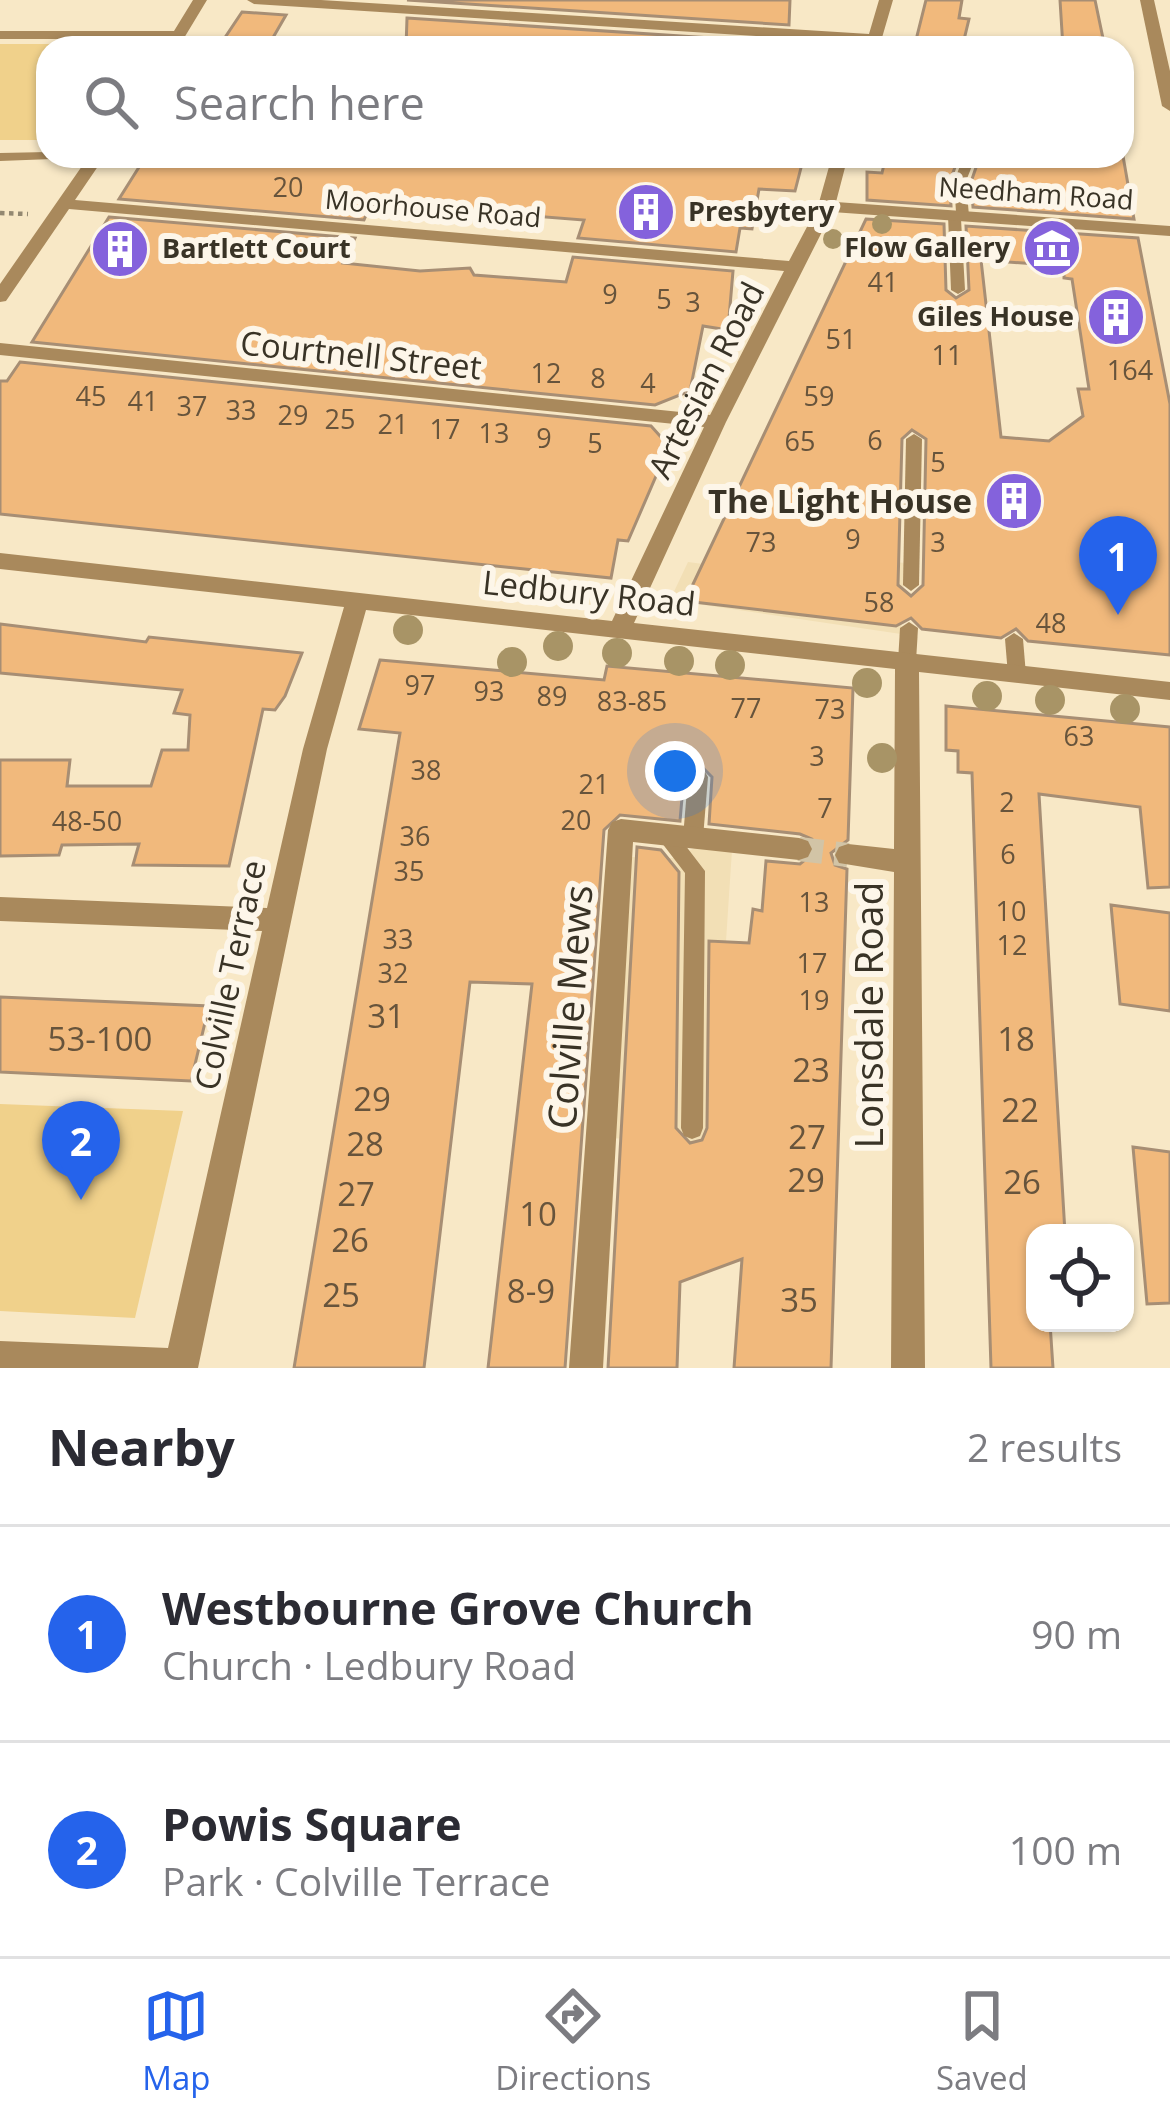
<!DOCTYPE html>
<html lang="en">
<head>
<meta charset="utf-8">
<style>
  :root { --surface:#fff; --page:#f2f2f3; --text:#2b2b33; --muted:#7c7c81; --line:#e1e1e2; --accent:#2563eb }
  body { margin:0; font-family:"Open Sans",sans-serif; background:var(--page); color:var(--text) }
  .controls { position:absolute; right:36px; bottom:36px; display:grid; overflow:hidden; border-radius:24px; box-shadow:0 3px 9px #0004 }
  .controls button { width:108px; height:108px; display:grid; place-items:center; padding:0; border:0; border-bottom:3px solid var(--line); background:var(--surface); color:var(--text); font:60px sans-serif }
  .you { position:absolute; left:675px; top:771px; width:42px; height:42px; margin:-30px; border:9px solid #fff; border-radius:50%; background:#1a73e8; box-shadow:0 0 0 18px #1a73e833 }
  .badge { display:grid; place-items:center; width:78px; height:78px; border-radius:50%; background:var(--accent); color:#fff; font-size:39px; font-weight:700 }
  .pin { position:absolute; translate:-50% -99px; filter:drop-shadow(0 3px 6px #0008) }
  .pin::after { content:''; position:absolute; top:63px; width:42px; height:36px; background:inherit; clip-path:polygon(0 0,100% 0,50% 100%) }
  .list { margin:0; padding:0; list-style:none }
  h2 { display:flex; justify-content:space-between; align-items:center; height:156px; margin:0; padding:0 48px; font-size:51px }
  h2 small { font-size:39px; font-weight:400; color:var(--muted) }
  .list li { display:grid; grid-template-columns:78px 1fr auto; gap:36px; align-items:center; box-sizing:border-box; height:216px; padding:0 48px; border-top:3px solid var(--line) }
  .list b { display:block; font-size:45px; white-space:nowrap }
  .list p { margin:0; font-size:39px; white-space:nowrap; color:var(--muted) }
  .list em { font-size:39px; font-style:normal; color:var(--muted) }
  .icon { flex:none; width:66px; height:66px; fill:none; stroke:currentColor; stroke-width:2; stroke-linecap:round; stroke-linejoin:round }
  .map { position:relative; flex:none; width:1170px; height:1368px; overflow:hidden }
  .search { position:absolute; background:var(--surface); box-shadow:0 3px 9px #0004; left:36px; right:36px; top:36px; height:132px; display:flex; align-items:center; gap:30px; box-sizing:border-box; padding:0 42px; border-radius:36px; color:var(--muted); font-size:45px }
  .sheet { height:588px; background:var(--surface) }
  nav { display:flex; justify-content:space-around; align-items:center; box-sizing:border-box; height:168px; border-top:3px solid var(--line); background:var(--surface); font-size:33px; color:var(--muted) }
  nav a { display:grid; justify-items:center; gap:6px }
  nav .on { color:var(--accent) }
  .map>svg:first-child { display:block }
</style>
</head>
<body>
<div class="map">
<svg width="1170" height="1368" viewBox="0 0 1170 1368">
  <rect width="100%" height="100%" fill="#f8e8c6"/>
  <g fill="#f2dfb5">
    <path d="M 854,558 L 905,563 L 901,634 L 670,600 L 688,562 L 795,576 Z"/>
    <path d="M 706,843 L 732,850 L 726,941 L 747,942 L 748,1146 L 611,1138 L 629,857 L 673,858 Z"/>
  </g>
  <g fill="#f0d18b">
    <path d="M 0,44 L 133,44 L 143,48 L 48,48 L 48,140 L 0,140 Z"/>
    <path d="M 0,1104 L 183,1111 L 135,1318 L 0,1311 Z"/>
  </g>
  <g fill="#f1b97c" stroke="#a78e74" stroke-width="3" fill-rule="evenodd">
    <path d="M 407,0 L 790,0 L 789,25 Z"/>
    <path d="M 926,0 L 962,0 L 959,18 L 969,19 L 962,48 L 914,48 Z"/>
    <path d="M 1060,0 L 1095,0 L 1105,48 L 1063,48 Z"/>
    <path d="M 242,12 L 286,15 L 267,48 L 218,48 Z"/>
    <path d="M 407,18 L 788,43 L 788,48 L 406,48 Z"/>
    <path d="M 146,156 L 804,156 L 795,191 L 759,189 L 752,229 L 740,228 L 736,252 L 578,238 L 584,220 L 385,204 L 370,206 L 364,220 L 119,199 Z"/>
    <path d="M 886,156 L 959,156 L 950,181 L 951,206 L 867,200 L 867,172 L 882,173 Z"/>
    <path d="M 980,156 L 1123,156 L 1134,219 L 973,207 L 971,182 Z"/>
    <path d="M 109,217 L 355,238 L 343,263 L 420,271 L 470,268 L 474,275 L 566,282 L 573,257 L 733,271 L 728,330 L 703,326 L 690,391 L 655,405 L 32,342 Z"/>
    <path d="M 866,219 L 944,224 L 946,290 L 956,298 L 969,290 L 966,226 L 1138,238 L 1170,404 L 1170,655 L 1028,641 L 1016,629 L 1001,638 L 922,629 L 911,618 L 896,626 L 685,601 ZM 981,260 L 1064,266 L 1064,278 L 1072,279 L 1089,389 L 1078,389 L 1083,416 L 1049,441 L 1001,437 ZM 912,430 L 926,439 L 923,585 L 911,596 L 898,585 L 902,439 Z"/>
    <path d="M 20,362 L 651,426 L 669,446 L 628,541 L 618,540 L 611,578 L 0,514 L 0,381 L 7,381 Z"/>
    <path d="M 0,624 L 146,642 L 149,637 L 302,653 L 285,696 L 275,710 L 263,709 L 229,866 L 133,865 L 139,844 L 62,845 L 59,855 L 0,856 L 0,760 L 70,760 L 67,786 L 151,786 L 162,750 L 188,750 L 190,715 L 174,713 L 182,690 L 0,673 Z"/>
    <path d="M 380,660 L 604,680 L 607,666 L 853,688 L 848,840 L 831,853 L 835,865 L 847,869 L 831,1368 L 734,1368 L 742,1259 L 680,1282 L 677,1368 L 608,1368 L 637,847 L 661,850 L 679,872 L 676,1128 L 690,1143 L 702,1140 L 707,1128 L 709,941 L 749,943 L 753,909 L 762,911 L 766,861 L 800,864 L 816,851 L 812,839 L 800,834 L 709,824 L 712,777 L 700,765 L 684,775 L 680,821 L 620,815 L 604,830 L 565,1368 L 488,1368 L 532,984 L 470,982 L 424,1368 L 294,1368 L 400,733 L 359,729 Z"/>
    <path d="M 946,706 L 1170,727 L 1170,887 L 1148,888 L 1140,807 L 1039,794 L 1065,1233 L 1035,1233 L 1035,1323 L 1050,1323 L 1053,1368 L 991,1368 L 972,773 L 958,772 L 958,751 L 946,750 Z"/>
    <path d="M 1111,905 L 1170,913 L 1170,1011 L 1120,1004 Z"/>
    <path d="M 0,997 L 209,1006 L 191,1081 L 0,1072 Z"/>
    <path d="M 1133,1147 L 1170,1152 L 1170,1303 L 1147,1304 Z"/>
  </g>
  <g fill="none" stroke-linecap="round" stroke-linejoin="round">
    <path stroke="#d2c4a6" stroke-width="24" stroke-dasharray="24 12" stroke-linecap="butt" d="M 799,849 L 848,855"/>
    <path stroke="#938871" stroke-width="4.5" stroke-dasharray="4.5 4.5" stroke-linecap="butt" d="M 0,213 L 28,214"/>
    <g fill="#a9895c" fill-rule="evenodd">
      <path d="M 48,152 L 48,156 L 54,156 L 52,159 L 0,161 L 0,153 Z"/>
      <path d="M 964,156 L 976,156 L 966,181 L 969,216 L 961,219 L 965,290 L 958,294 L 951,290 L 948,215 L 956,212 L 954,181 Z"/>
      <path d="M 914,434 L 922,439 L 919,585 L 911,591 L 903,585 L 906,439 Z"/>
      <path d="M 909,622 L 918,628 L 916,662 L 907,669 L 898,662 L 900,628 Z"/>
      <path d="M 1014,633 L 1023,639 L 1026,675 L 1017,682 L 1008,675 L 1005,639 Z"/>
      <path d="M 698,769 L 705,772 L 708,777 L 703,838 L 700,844 L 693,846 L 686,844 L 683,838 L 688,777 L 691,772 Z"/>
      <path d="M 665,826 L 672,828 L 705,871 L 703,1128 L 700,1136 L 692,1139 L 684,1136 L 681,1128 L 685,873 L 655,834 L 658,828 Z"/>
    </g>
    <g fill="#a9895c" fill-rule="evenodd">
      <path d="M 193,0 L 207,0 L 178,48 L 166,48 L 169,39 L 0,39 L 0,31 L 174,31 Z"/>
      <path d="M 247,0 L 321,0 L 869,34 L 879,0 L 893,0 L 879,48 L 865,48 L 866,43 L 254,4 Z"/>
      <path d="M 89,156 L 105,156 L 75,200 L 789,261 L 818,206 L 832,156 L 848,156 L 836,202 L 1170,226 L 1170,236 L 832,212 L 726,422 L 634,623 L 1170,682 L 1170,700 L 919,672 L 925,1368 L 891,1368 L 894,872 L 839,863 L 835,855 L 839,847 L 848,844 L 894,849 L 895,669 L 366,610 L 327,749 L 198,1368 L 0,1368 L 0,1341 L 168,1348 L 262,931 L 0,921 L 0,897 L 267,908 L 303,749 L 344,607 L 0,569 L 0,553 L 612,621 L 704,427 L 0,355 L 0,343 L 710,415 L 784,271 L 69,209 L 6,301 L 0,302 L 0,284 Z"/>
      <path d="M 621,819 L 799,838 L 808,841 L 812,849 L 808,857 L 799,860 L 633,842 L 603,1368 L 569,1368 L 608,830 L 612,822 Z"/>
    </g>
    <path fill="#a9895c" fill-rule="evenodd" d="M 1140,0 L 1154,0 L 1170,71 L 1170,111 L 1162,106 Z"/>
  </g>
  <g fill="#a89466">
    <circle cx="882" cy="224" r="10"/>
    <circle cx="833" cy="239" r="10"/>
    <circle cx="408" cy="630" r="15"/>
    <circle cx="558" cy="646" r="15"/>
    <circle cx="617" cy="653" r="15"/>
    <circle cx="679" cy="661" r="15"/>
    <circle cx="512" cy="662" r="15"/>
    <circle cx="730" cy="665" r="15"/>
    <circle cx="867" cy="683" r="15"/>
    <circle cx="987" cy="696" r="15"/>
    <circle cx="1050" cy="700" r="15"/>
    <circle cx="1125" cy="709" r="15"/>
    <circle cx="882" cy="758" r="15"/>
  </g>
  <defs>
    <symbol id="building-disc" viewBox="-11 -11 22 22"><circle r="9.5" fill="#8462dc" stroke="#fdf6e9"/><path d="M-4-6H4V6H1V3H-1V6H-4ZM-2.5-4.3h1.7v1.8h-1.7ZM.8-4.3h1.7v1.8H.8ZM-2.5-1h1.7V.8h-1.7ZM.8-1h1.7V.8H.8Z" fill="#fff"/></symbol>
    <symbol id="museum-disc" viewBox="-11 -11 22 22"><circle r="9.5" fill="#8462dc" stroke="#fdf6e9"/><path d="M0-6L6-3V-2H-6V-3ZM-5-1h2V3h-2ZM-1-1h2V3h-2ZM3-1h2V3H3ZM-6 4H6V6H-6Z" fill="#fff"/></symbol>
  </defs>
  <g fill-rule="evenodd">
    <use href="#building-disc" x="613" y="179" width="66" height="66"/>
    <use href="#museum-disc" x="1019" y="215" width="66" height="66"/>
    <use href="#building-disc" x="87" y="216" width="66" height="66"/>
    <use href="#building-disc" x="1083" y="284" width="66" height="66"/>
    <use href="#building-disc" x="981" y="468" width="66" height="66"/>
  </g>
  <g text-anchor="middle" stroke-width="12" stroke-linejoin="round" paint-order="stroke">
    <g font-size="27" fill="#67543c">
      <text x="288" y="197">20</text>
      <text x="883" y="292">41</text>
      <text x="610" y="304">9</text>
      <text x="664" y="309">5</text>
      <text x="693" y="312">3</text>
      <text x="841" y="349">51</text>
      <text x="947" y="365">11</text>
      <text x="1130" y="380">164</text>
      <text x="546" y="383">12</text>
      <text x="598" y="388">8</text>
      <text x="648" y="393">4</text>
      <text x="91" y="406">45</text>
      <text x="819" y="406">59</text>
      <text x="143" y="411">41</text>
      <text x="192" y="416">37</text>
      <text x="241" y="420">33</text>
      <text x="293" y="425">29</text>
      <text x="340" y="429">25</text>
      <text x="393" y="434">21</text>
      <text x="445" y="439">17</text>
      <text x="494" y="443">13</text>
      <text x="544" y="448">9</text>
      <text x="875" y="450">6</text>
      <text x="800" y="451">65</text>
      <text x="595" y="453">5</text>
      <text x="938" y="472">5</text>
      <text x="853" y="549">9</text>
      <text x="761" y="552">73</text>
      <text x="938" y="552">3</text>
      <text x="879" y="612">58</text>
      <text x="1051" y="633">48</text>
      <text x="420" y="695">97</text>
      <text x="489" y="701">93</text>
      <text x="552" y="706">89</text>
      <text x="632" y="711">83-85</text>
      <text x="746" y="718">77</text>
      <text x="830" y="719">73</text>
      <text x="1079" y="746">63</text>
      <text x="817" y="766">3</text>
      <text x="426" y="780">38</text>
      <text x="594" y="794">21</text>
      <text x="1007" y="812">2</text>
      <text x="825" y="818">7</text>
      <text x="576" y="830">20</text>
      <text x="87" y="831">48-50</text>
      <text x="415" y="846">36</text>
      <text x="1008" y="864">6</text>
      <text x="409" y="881">35</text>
      <text x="814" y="912">13</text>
      <text x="1011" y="921">10</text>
      <text x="398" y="949">33</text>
      <text x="1012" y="955">12</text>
      <text x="812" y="973">17</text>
      <text x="393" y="983">32</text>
      <text x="814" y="1010">19</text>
    </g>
    <g font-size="27" fill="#393326" stroke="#fdf6e9">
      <text transform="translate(1036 194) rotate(4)" y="9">Needham Road</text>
      <text transform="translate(433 209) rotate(5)" y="9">Moorhouse Road</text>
    </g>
    <g font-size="27" font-weight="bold" fill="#393326" stroke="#fdf6e9" text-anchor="start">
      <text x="688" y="221">Presbytery</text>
      <text x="1010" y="257" text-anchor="end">Flow Gallery</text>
      <text x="162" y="258">Bartlett Court</text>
      <text x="1074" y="326" text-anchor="end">Giles House</text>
    </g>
    <g font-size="33" fill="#393326" stroke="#fdf6e9">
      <text transform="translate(361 355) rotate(6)" y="12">Courtnell Street</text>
      <text transform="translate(706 380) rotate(-63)" y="12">Artesian Road</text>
      <text transform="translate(589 593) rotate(6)" y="12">Ledbury Road</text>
      <text transform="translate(230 975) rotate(-78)" y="12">Colville Terrace</text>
    </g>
    <g font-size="33" font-weight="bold" fill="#393326" stroke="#fdf6e9" text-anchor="end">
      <text x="972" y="513">The Light House</text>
    </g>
    <g font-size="33" fill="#67543c">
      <text x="386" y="1028">31</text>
      <text x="100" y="1051">53-100</text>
      <text x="1016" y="1051">18</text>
      <text x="811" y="1082">23</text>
      <text x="372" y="1111">29</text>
      <text x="1020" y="1122">22</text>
      <text x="807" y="1149">27</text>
      <text x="365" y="1156">28</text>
      <text x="806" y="1192">29</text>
      <text x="1022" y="1194">26</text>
      <text x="356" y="1206">27</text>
      <text x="538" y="1226">10</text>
      <text x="350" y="1252">26</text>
      <text x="531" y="1303">8-9</text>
      <text x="341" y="1307">25</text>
      <text x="799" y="1312">35</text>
    </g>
    <g font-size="39" fill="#393326" stroke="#fdf6e9">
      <text transform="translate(570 1007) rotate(-86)" y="14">Colville Mews</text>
      <text transform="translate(869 1015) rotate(-90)" y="14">Lonsdale Road</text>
    </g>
  </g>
</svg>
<div class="controls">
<button><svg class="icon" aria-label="locate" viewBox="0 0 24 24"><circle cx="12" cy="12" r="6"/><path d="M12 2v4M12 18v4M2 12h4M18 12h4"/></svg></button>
</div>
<div class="you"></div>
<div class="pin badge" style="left:1118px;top:615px">1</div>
<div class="pin badge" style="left:81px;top:1200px">2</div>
<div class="search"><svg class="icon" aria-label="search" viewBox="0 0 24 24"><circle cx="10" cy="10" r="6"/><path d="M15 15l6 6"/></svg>Search here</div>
</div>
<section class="sheet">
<h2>Nearby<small>2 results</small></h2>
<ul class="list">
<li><span class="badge">1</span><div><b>Westbourne Grove Church</b><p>Church · Ledbury Road</p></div><em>90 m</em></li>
<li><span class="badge">2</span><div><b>Powis Square</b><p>Park · Colville Terrace</p></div><em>100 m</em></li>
</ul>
</section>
<nav>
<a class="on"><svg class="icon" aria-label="map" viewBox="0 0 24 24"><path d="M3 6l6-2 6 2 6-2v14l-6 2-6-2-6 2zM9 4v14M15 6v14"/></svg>Map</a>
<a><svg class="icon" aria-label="directions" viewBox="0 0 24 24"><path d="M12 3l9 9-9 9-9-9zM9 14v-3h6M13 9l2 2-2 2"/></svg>Directions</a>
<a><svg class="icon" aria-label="saved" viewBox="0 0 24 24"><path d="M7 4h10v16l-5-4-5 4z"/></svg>Saved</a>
</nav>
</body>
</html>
